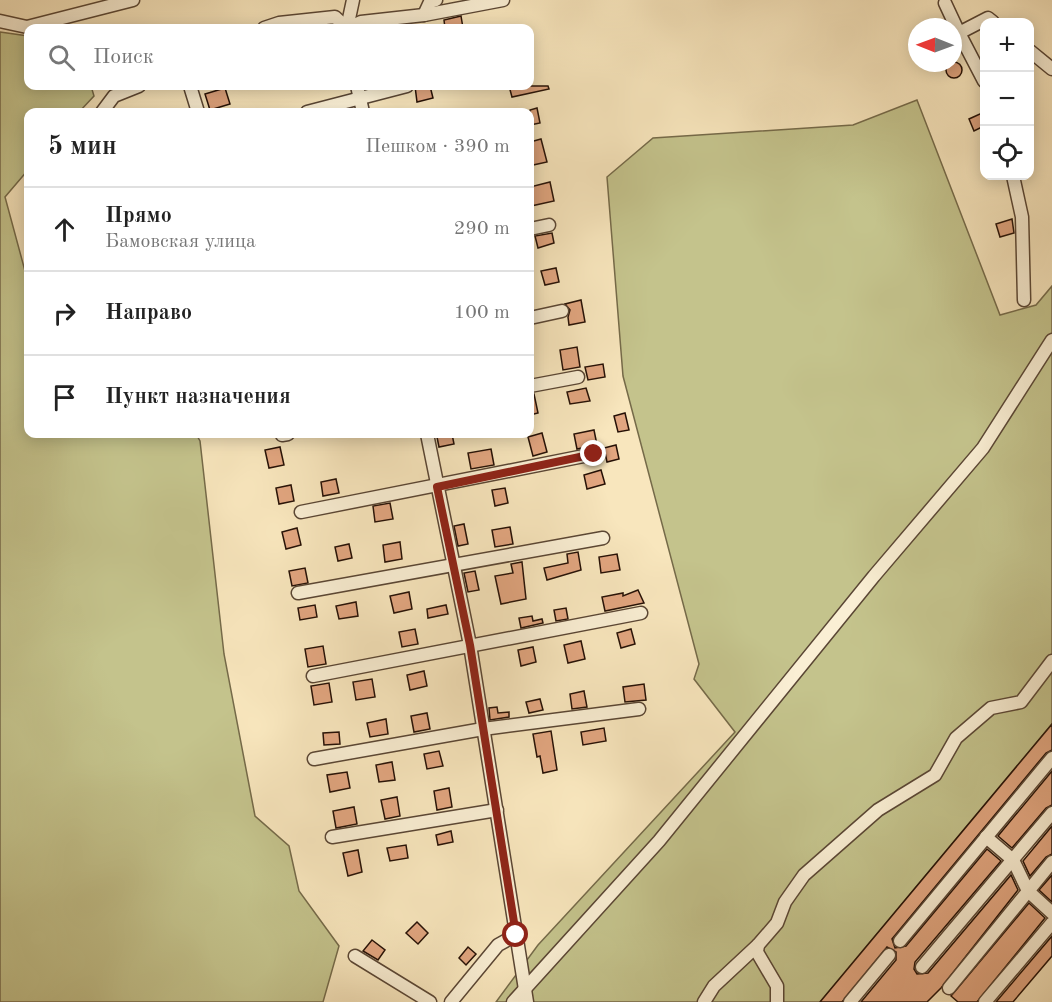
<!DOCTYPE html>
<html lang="ru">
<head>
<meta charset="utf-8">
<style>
  :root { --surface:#fff; --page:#f2f2f2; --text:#222; --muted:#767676; --line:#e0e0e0 }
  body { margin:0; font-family:"Old Standard TT",serif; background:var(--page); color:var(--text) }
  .controls { position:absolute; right:18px; top:18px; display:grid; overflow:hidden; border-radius:12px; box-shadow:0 3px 15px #0003 }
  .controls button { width:54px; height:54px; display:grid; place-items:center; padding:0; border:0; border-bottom:2px solid var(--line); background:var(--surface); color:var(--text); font:30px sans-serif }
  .compass { position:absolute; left:908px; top:18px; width:54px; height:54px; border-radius:50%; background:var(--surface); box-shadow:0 3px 15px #0003; rotate:271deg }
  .stop { position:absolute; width:18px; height:18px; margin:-14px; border:4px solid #8f2418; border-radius:50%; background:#fff }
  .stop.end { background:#8f2418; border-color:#fff; box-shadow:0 2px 6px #0008 }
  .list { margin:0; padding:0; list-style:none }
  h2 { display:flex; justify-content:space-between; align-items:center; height:78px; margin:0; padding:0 24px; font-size:26px }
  h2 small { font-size:20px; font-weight:400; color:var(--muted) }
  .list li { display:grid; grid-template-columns:39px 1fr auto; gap:18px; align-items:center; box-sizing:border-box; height:84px; padding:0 24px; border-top:2px solid var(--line) }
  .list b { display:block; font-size:22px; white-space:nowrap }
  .list p { margin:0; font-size:20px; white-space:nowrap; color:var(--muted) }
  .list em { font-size:20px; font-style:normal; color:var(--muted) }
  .icon { flex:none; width:33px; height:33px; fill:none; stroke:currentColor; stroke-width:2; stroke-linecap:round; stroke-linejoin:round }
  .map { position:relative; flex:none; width:1052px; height:1002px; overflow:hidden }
  .search { position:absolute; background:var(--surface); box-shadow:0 3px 15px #0003; left:24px; top:24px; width:510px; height:66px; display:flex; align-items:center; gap:15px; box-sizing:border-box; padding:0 21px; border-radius:12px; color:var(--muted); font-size:22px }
  .panel { position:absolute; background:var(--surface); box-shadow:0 3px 15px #0003; left:24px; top:108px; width:510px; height:330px; border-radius:12px }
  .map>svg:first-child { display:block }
</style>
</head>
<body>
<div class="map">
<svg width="1052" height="1002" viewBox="0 0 1052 1002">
  <rect width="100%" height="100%" fill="#f8e6bd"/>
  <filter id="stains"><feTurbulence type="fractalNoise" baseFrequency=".00333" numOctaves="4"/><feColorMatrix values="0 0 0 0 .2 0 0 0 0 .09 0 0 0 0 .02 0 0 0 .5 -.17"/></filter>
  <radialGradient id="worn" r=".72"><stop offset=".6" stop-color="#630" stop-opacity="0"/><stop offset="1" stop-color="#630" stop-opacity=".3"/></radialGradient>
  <g fill="#c4c38c" stroke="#756a49" stroke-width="1.5">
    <path d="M 0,32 L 28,36 L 28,86 L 91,86 L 94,96 L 79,112 L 28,112 L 28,170 L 5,197 L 28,282 L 28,434 L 196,434 L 200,441 L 224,654 L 255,816 L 289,846 L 299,891 L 339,946 L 323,1002 L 0,1002 Z"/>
    <path d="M 917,100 L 1000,315 L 1036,305 L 1052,286 L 1052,724 L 820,1002 L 496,1002 L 538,945 L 735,732 L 694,679 L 699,664 L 623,376 L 607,177 L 653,138 L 853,125 Z"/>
  </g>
  <g fill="#e2a680" stroke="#261106" stroke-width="1.5">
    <path d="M 461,16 L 463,28 L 445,28 L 444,20 Z"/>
    <circle cx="954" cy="70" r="8"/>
    <path d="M 415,86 L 430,86 L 433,98 L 417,102 Z"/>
    <path d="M 509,86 L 548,86 L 549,89 L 512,97 Z"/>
    <path d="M 225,88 L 230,104 L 210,110 L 205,94 Z"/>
    <path d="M 537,108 L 540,123 L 530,125 L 530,110 Z"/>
    <path d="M 982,113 L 984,126 L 974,131 L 969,119 Z"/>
    <path d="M 541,139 L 547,162 L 533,165 L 530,142 Z"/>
    <path d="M 550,182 L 554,201 L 531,206 L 530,187 Z"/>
    <path d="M 1012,219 L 1014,233 L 1000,237 L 996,224 Z"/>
    <path d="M 552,233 L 554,243 L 538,248 L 535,236 Z"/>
    <path d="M 556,268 L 559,282 L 545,285 L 541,271 Z"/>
    <path d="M 581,300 L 585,322 L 569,325 L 568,317 L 570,310 L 565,304 Z"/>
    <path d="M 577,347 L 580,367 L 563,370 L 560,350 Z"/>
    <path d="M 603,364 L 605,377 L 588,380 L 585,367 Z"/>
    <path d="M 586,388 L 590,401 L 570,404 L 567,392 Z"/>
    <path d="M 530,394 L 534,394 L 538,413 L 530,415 Z"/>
    <path d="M 625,413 L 629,430 L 618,432 L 614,416 Z"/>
    <path d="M 594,430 L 597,445 L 577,449 L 574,434 Z"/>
    <path d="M 542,433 L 547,452 L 533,456 L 528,437 Z"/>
    <path d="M 452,434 L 454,444 L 439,447 L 437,437 Z"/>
    <path d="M 616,445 L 619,459 L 607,462 L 604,448 Z"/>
    <path d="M 280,447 L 284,465 L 269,468 L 265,450 Z"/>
    <path d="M 491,449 L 494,465 L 471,469 L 468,453 Z"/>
    <path d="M 601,470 L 605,484 L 587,489 L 584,475 Z"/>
    <path d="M 336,479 L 339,493 L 323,496 L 321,482 Z"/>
    <path d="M 291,485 L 294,501 L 279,504 L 276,488 Z"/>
    <path d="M 505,488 L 508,503 L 495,506 L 492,490 Z"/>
    <path d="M 390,503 L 393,519 L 375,522 L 373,506 Z"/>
    <path d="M 464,524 L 468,544 L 458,546 L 454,526 Z"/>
    <path d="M 510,527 L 513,544 L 495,547 L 492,530 Z"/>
    <path d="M 297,528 L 301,545 L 286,549 L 282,532 Z"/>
    <path d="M 400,542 L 402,559 L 385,562 L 383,545 Z"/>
    <path d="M 349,544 L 352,558 L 338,561 L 335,547 Z"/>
    <path d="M 578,552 L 581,570 L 547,580 L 544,568 L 568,563 L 567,554 Z"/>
    <path d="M 617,554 L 620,570 L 601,573 L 599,557 Z"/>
    <path d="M 522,562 L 526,599 L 501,604 L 495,576 L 513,573 L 511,564 Z"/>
    <path d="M 305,568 L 308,583 L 292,586 L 289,571 Z"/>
    <path d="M 475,571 L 479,590 L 468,592 L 464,573 Z"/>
    <path d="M 638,590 L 644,603 L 605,611 L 602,597 L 623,593 L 623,596 Z"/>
    <path d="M 409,592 L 412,609 L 394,613 L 390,596 Z"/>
    <path d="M 356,602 L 358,616 L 339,619 L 336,606 Z"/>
    <path d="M 315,605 L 317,617 L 300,620 L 298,608 Z"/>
    <path d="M 446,605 L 448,614 L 428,618 L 427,609 Z"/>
    <path d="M 566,608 L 568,619 L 556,621 L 554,610 Z"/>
    <path d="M 532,616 L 533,621 L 542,619 L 543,623 L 521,628 L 519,618 Z"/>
    <path d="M 415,629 L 418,644 L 402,647 L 399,632 Z"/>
    <path d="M 631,629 L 635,644 L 621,648 L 617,633 Z"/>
    <path d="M 581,641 L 585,659 L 568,663 L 564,645 Z"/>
    <path d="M 323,646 L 326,664 L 308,667 L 305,649 Z"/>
    <path d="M 533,647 L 536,662 L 521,666 L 518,650 Z"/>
    <path d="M 424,671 L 427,686 L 410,690 L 407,675 Z"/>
    <path d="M 372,679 L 375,697 L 356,700 L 353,682 Z"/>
    <path d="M 329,683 L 332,702 L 314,705 L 311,686 Z"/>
    <path d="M 644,684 L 646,700 L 625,702 L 623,687 Z"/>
    <path d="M 584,691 L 587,707 L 572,709 L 570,694 Z"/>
    <path d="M 540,699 L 543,710 L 529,713 L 526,702 Z"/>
    <path d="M 497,707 L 498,713 L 509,712 L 509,717 L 490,720 L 489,708 Z"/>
    <path d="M 427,713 L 430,729 L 414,732 L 411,716 Z"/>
    <path d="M 386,719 L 388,734 L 370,737 L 367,723 Z"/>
    <path d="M 1052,724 L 1052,750 L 1046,753 L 892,939 L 895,948 L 906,946 L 987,849 L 1001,861 L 915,962 L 914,969 L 917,974 L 928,973 L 1011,875 L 1018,890 L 941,988 L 927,1002 L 861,1002 L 896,960 L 896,952 L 887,947 L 842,1002 L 820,1002 Z"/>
    <path d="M 604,728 L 606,741 L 583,745 L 581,732 Z"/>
    <path d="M 551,731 L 557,770 L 543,773 L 540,756 L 537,757 L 533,734 Z"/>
    <path d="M 339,732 L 340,744 L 324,745 L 323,733 Z"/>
    <path d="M 439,751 L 443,766 L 427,769 L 424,754 Z"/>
    <path d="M 392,762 L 395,780 L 379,782 L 376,765 Z"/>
    <path d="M 1052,771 L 1052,805 L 1046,808 L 1012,848 L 998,836 Z"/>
    <path d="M 347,772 L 350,788 L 330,792 L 327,775 Z"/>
    <path d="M 449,788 L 452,807 L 437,810 L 434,791 Z"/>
    <path d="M 397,797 L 400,816 L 385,819 L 381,800 Z"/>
    <path d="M 354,807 L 357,824 L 336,828 L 333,811 Z"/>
    <path d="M 1052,826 L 1052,854 L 1046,857 L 1030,876 L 1023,861 Z"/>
    <path d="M 451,831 L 453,842 L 438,845 L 436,835 Z"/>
    <path d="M 406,845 L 408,858 L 390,861 L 387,848 Z"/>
    <path d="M 358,850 L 362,872 L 348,876 L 343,853 Z"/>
    <path d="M 1052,875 L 1052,902 L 1039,890 Z"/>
    <path d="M 1029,903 L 1045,918 L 977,1002 L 958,1002 L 951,996 Z"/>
    <path d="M 417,922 L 428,933 L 418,944 L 406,933 Z"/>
    <path d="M 1052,936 L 1052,956 L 1013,1002 L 996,1002 Z"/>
    <path d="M 372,940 L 385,950 L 378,960 L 363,951 Z"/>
    <path d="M 468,947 L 476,954 L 466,965 L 459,958 Z"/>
  </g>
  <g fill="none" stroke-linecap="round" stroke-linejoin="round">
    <defs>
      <g id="minor">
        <path d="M 945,3 L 959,33 L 988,18 L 993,22"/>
        <path d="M 424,15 L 430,2 L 436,0"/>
        <path d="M 0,21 L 27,27 L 133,0"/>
        <path d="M 264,28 L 279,23 L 335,17 L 347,28"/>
        <path d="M 347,28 L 353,0"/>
        <path d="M 348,28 L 361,22 L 424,15 L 503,0"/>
        <path d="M 959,33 L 984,81"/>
        <path d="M 1030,51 L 1052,69"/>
        <path d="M 190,86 L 198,112"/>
        <path d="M 357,86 L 363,112"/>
        <path d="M 102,112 L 114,96 L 139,86"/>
        <path d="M 307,112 L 407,86"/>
        <path d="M 1013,176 L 1022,217 L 1024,300"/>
        <path d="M 530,229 L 549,225"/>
        <path d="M 530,318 L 562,311"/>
        <path d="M 530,386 L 578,377"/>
        <path d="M 427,434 L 470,645 L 527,1002"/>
        <path d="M 282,435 L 288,434"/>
        <path d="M 301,512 L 594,454"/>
        <path d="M 298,593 L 603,538"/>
        <path d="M 313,676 L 641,613"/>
        <path d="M 314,759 L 483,729 L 639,709"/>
        <path d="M 332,837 L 497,810"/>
        <path d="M 986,837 L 1013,860 L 1028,891 L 1052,913"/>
        <path d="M 900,941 L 1052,758"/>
        <path d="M 355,956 L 430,1002"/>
        <path d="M 922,967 L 1052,813"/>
        <path d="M 949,988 L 1052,862"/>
        <path d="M 451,1002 L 498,945 L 516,935"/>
        <path d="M 513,1002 L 659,841 L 874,576 L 983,448 L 1052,340"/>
        <path d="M 704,1002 L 714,986 L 758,945"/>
        <path d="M 777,1002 L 777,986 L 757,952 L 758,945 L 777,923 L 785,902 L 804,875 L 878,810 L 935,775 L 956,738 L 991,708 L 1021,702 L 1052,661"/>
        <path d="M 850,1002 L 889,955"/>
        <path d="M 985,1002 L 1052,923"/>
      </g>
    </defs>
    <use href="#minor" stroke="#5a4634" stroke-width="15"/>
    <use href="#minor" stroke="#faefd4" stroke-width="12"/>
  </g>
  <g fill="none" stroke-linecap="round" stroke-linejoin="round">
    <path stroke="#8f2418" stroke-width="8" d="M 516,935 L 470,645 L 437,487 L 594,454"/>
  </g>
  <rect width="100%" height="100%" filter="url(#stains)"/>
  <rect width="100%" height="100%" fill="url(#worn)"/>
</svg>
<div class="controls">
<button>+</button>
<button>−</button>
<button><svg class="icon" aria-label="locate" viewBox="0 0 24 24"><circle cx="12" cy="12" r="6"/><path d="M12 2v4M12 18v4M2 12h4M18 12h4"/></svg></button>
</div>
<svg class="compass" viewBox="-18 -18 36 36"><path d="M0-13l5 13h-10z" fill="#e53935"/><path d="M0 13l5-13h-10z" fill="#767676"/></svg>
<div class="stop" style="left:516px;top:935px"></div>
<div class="stop end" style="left:594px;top:454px"></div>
<div class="search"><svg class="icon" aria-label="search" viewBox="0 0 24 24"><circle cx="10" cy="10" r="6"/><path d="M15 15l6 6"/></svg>Поиск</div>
<section class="panel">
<h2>5 мин<small>Пешком · 390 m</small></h2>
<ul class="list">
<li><svg class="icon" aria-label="ahead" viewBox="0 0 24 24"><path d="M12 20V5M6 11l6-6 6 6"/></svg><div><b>Прямо</b><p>Бамовская улица</p></div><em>290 m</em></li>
<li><svg class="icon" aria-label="right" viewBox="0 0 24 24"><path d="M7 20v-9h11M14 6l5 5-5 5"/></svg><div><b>Направо</b></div><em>100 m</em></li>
<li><svg class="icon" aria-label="arrive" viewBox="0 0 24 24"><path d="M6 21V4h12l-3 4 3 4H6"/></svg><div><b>Пункт назначения</b></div></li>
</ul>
</section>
</div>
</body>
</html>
